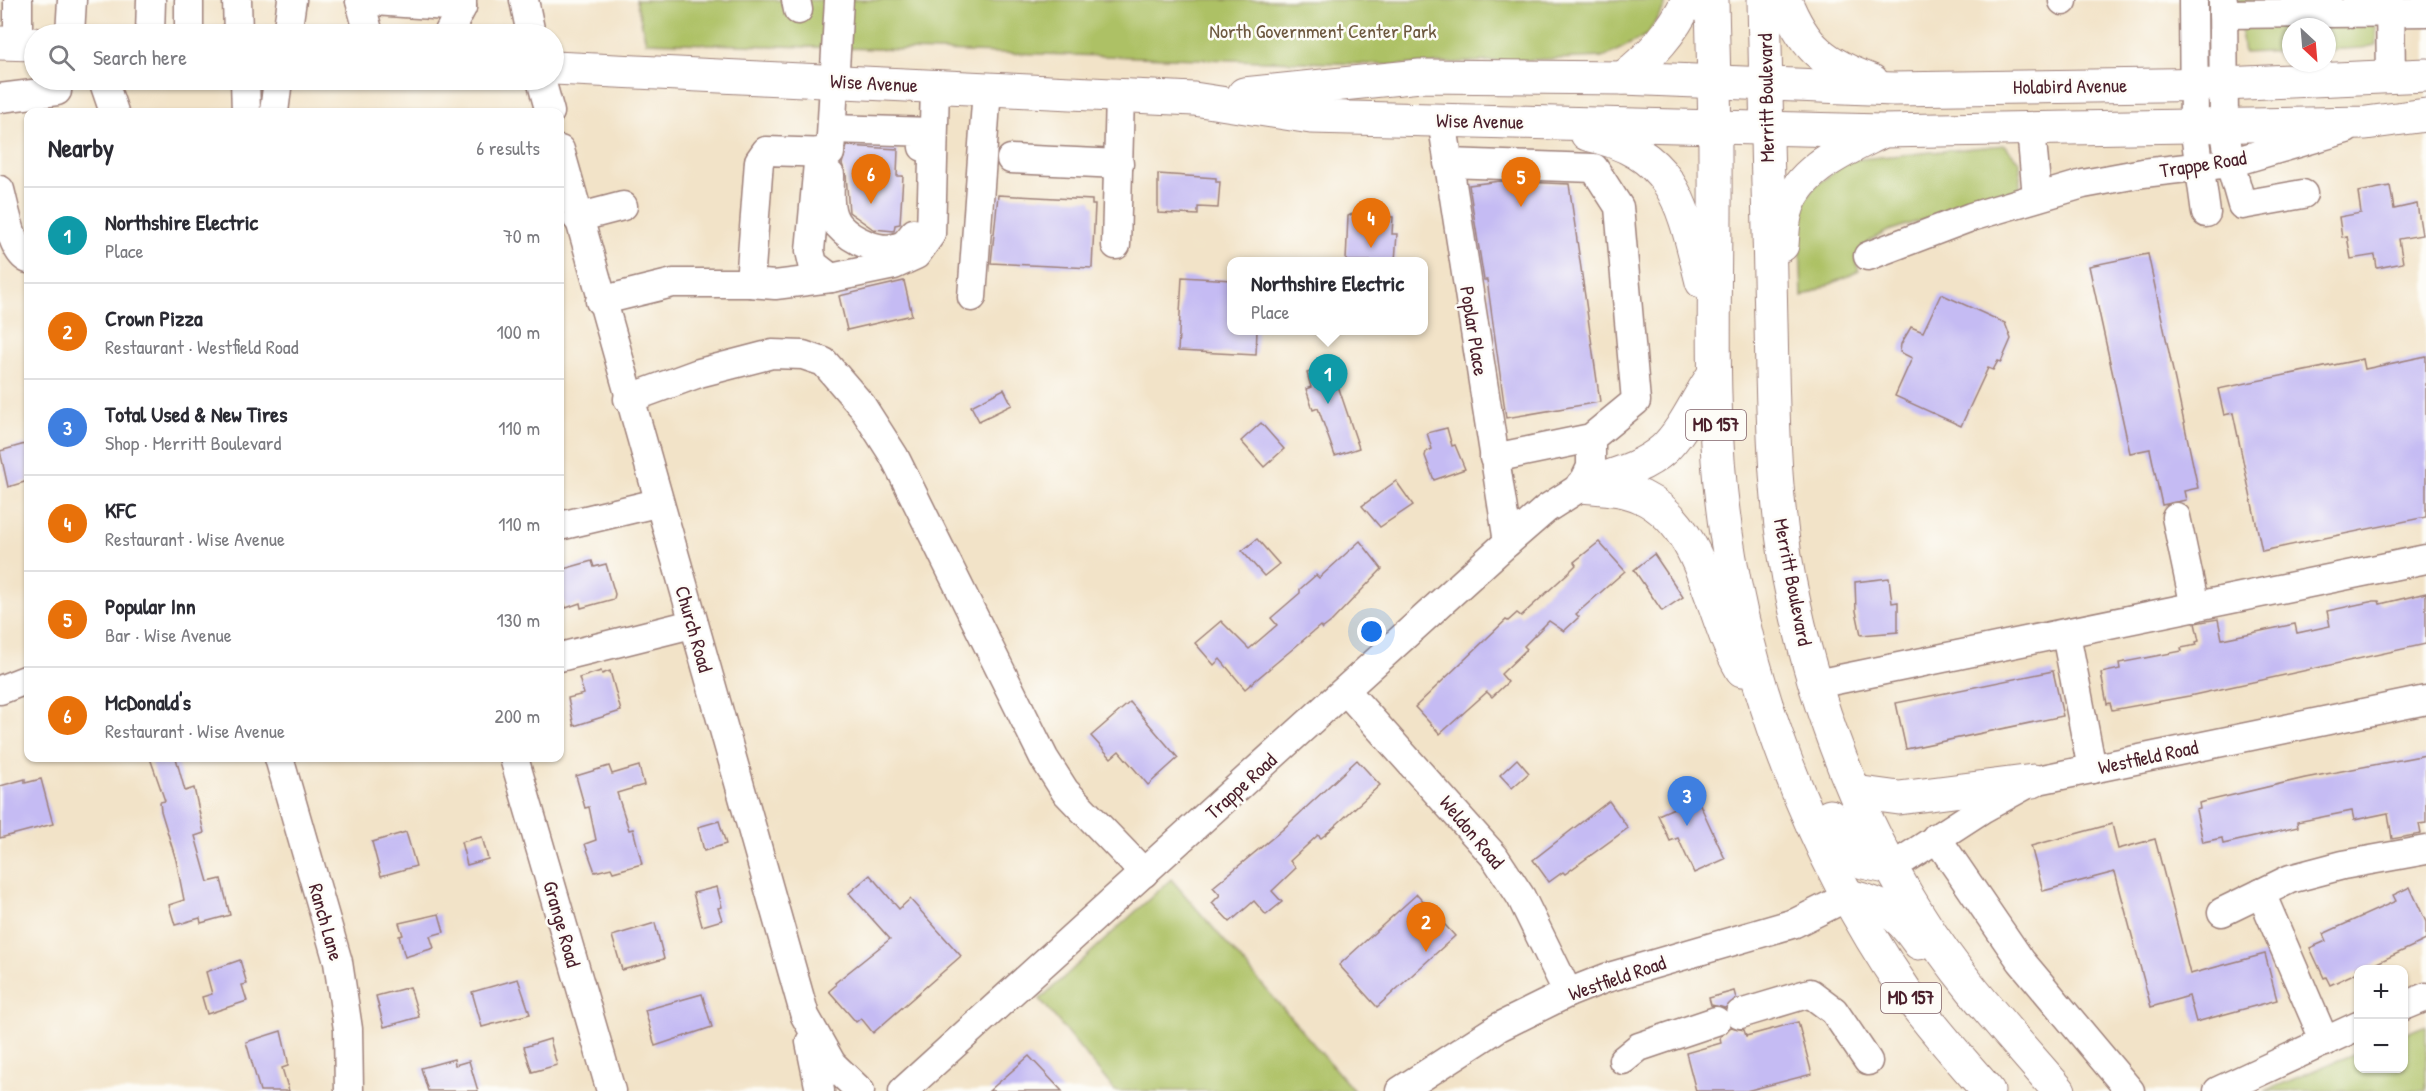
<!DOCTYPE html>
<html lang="en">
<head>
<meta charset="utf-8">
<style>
  :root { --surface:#fff; --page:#f7f7f7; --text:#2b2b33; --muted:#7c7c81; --line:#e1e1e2; --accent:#0f766e }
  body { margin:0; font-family:"Patrick Hand",sans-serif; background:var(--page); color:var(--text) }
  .controls { position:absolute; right:18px; bottom:18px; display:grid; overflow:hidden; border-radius:12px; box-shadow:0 2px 4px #0004 }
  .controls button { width:54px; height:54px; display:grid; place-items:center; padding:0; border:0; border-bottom:2px solid var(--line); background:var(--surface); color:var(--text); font:30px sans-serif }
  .compass { position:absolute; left:2282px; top:18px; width:54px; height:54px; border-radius:50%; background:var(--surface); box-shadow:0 2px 4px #0004; rotate:154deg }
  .you { position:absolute; left:1372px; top:632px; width:21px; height:21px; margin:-15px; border:4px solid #fff; border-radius:50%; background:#1a73e8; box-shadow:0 0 0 9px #1a73e833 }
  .badge { display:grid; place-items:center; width:39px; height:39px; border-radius:50%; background:var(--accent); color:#fff; font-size:20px; font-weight:700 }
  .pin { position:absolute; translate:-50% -50px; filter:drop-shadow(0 2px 3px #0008) }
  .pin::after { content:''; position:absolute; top:32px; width:21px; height:18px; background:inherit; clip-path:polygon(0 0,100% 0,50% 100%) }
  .popup { position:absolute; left:1227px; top:257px; width:201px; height:78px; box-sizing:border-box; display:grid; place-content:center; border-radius:12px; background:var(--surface); filter:drop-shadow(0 2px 4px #0005); font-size:20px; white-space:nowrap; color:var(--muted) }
  .popup b { font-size:22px; color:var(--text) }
  .popup::after { content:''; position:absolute; left:50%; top:100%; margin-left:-12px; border:12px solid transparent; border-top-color:var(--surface) }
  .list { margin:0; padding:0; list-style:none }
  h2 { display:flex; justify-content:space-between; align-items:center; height:78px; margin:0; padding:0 24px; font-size:26px }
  h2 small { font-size:20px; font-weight:400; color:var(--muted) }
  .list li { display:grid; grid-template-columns:39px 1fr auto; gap:18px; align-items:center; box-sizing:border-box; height:96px; padding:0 24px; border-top:2px solid var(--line) }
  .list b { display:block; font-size:22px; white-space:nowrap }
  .list p { margin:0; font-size:20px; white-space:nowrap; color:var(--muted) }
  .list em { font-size:20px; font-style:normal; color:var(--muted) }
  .icon { flex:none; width:33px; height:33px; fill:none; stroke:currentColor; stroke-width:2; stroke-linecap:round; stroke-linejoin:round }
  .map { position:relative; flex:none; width:2426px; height:1091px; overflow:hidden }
  .search { position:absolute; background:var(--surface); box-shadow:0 2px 4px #0004; left:24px; top:24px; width:540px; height:66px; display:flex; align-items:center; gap:15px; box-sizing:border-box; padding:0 21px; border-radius:33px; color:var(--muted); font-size:22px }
  .panel { position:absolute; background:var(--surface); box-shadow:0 2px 4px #0004; left:24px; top:108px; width:540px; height:654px; border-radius:12px }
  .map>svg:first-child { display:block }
</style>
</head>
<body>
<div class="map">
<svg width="2426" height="1091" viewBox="0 0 2426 1091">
  <rect width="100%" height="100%" fill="#fdfcf7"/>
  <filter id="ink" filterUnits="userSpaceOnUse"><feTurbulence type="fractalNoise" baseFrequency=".0167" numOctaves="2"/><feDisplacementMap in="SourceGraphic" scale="12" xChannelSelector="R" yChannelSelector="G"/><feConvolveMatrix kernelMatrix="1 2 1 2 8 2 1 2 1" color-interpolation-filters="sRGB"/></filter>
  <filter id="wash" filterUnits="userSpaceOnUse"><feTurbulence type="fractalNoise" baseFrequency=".008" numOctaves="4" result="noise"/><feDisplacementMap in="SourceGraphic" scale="24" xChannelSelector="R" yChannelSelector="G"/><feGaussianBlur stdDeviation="1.35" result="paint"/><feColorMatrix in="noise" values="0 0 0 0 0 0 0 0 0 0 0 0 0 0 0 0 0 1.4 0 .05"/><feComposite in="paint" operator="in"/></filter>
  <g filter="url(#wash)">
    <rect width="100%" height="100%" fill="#f2e3c8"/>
    <g fill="#adc165" stroke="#7c7048" stroke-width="1.5">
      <path d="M 636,0 L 1665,0 L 1665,6 L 1647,35 L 1605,57 L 1396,65 L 646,42 Z"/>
      <path d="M 2237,0 L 2375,0 L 2376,45 L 2362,48 L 2327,50 L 2327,27 L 2291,27 L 2291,51 L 2244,53 Z"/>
      <path d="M 2004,145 L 2020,162 L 2020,189 L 1888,231 L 1869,241 L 1856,261 L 1859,271 L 1802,297 L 1799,208 L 1814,187 L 1850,160 Z"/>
      <path d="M 1171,879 L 1354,1091 L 1115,1091 L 1040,999 Z"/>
      <path d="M 2426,1025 L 2426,1091 L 2265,1091 L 2358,1052 L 2358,1068 L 2404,1068 L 2404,1034 Z"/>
    </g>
    <g id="blocks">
      <g fill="#c5bbf3">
        <path d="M 847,146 L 898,149 L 897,176 L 903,176 L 900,224 L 895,225 L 894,231 L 873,229 L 849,212 L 846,175 L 842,164 Z"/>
        <path d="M 1158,174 L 1216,178 L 1216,182 L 1220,182 L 1218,208 L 1198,207 L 1198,215 L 1158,213 Z"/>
        <path d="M 1500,181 L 1569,184 L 1600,402 L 1506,418 L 1487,280 L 1484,280 L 1469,185 Z"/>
        <path d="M 2390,186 L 2394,209 L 2417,204 L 2422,235 L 2399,239 L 2403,263 L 2377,268 L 2375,255 L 2351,259 L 2347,236 L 2342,237 L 2339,217 L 2361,213 L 2358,192 Z"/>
        <path d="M 998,195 L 1092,200 L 1092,205 L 1095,205 L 1092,268 L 991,263 Z"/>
        <path d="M 1352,214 L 1393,217 L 1392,234 L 1397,234 L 1395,261 L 1346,261 L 1348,216 Z"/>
        <path d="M 2148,254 L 2198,488 L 2184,491 L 2186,500 L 2162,505 L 2150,449 L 2130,453 L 2089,266 Z"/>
        <path d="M 1182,277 L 1232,280 L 1232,330 L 1257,330 L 1256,355 L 1178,351 Z"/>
        <path d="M 904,281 L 912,315 L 847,330 L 839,296 Z"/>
        <path d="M 1941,294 L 2005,323 L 2011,339 L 2001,362 L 1998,361 L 1993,370 L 1988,368 L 1961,426 L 1895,396 L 1912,358 L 1900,352 L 1901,344 L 1911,327 L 1923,332 Z"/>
        <path d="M 2426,356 L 2426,517 L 2262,551 L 2233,413 L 2224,415 L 2218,389 L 2363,359 L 2365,369 Z"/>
        <path d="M 1331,365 L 1359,448 L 1335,456 L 1318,408 L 1313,410 L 1306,389 L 1311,387 L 1307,373 Z"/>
        <path d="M 1004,389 L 1012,405 L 979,421 L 971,406 Z"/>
        <path d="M 1261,423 L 1284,449 L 1264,467 L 1241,441 Z"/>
        <path d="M 1447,428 L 1452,446 L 1455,445 L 1465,469 L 1434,480 L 1425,456 L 1426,452 L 1432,449 L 1427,433 Z"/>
        <path d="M 25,444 L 28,458 L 28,481 L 8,487 L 0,451 Z"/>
        <path d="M 1396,481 L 1413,505 L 1380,527 L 1362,506 Z"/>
        <path d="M 1257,539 L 1279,564 L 1264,576 L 1242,551 Z"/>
        <path d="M 1360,541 L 1382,569 L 1331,622 L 1322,629 L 1320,626 L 1245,689 L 1220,659 L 1214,665 L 1195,643 L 1221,621 L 1249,649 L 1277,625 L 1271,618 L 1300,593 L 1300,589 L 1316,575 L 1319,578 Z"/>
        <path d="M 1599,542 L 1625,571 L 1576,614 L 1579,617 L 1564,631 L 1549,621 L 1524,646 L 1527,649 L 1501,674 L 1508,682 L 1492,697 L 1487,692 L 1440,734 L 1415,707 L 1506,620 L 1508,621 L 1517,613 L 1521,616 L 1569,572 L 1576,565 L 1574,562 Z"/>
        <path d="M 1654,554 L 1683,597 L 1662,611 L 1634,570 Z"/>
        <path d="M 592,561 L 594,567 L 606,564 L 615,594 L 614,599 L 581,608 L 580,603 L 566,608 L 563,599 L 560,600 L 560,570 Z"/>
        <path d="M 1889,578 L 1892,603 L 1898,602 L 1898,632 L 1861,635 L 1856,611 L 1855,582 Z"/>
        <path d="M 2426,593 L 2426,644 L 2189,696 L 2112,710 L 2110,703 L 2107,704 L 2101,673 L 2120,669 L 2119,663 L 2182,651 L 2181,648 L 2197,645 L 2196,642 L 2199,641 L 2195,623 L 2218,619 L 2222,639 L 2295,624 L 2297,633 L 2330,626 L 2327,611 L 2374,601 L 2379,601 L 2380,604 Z"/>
        <path d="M 601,671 L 602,674 L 610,671 L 621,711 L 574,726 L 568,698 L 584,694 L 579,678 Z"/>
        <path d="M 2053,671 L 2063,716 L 1906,749 L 1896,703 Z"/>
        <path d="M 1130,702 L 1178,758 L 1148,785 L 1119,751 L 1111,758 L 1091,736 Z"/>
        <path d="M 2426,755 L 2426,823 L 2419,824 L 2421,834 L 2392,839 L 2388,813 L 2354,820 L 2352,811 L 2297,822 L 2298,827 L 2223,844 L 2222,838 L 2203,842 L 2196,810 L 2200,809 L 2199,803 L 2305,778 Z"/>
        <path d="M 150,758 L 176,758 L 185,791 L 194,788 L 204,833 L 195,836 L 208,882 L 221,879 L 230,915 L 201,923 L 200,918 L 175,925 L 169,905 L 184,900 L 176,860 L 161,811 L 160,802 L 165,801 Z"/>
        <path d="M 1517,759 L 1529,773 L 1512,788 L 1500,775 Z"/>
        <path d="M 1357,760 L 1380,785 L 1325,835 L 1321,838 L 1318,835 L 1290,861 L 1296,868 L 1272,891 L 1282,902 L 1266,915 L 1254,901 L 1230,922 L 1212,903 L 1220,895 L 1213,887 L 1282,830 Z"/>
        <path d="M 609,766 L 612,774 L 639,766 L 644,785 L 617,793 L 629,830 L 633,829 L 642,864 L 613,872 L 611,868 L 595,872 L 585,844 L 596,840 L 589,807 L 585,808 L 576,776 Z"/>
        <path d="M 25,779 L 25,783 L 41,779 L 53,824 L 0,838 L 0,786 Z"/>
        <path d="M 1697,798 L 1725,859 L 1694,873 L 1678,838 L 1670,841 L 1658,815 Z"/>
        <path d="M 1609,801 L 1628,828 L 1565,874 L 1563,872 L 1549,882 L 1533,860 Z"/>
        <path d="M 719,821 L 726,844 L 704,851 L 698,827 Z"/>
        <path d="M 2112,824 L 2118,849 L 2155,839 L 2190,974 L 2265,954 L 2277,1000 L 2196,1022 L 2189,996 L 2151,1007 L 2115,872 L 2043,891 L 2031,846 Z"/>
        <path d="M 406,832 L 416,866 L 381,876 L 372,842 Z"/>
        <path d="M 482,837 L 488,859 L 467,865 L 461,842 Z"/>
        <path d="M 870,875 L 899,909 L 910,899 L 961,956 L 873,1033 L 861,1018 L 856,1022 L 829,991 L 836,985 L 835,983 L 890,939 L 849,893 Z"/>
        <path d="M 717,887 L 722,907 L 718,908 L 722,920 L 702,926 L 693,893 Z"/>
        <path d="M 2410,887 L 2426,922 L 2426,940 L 2330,985 L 2326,977 L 2324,978 L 2310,948 L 2326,941 L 2323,934 L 2396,901 L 2393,895 Z"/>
        <path d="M 1417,894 L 1455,936 L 1377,1007 L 1339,965 Z"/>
        <path d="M 439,914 L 444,932 L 430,936 L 434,948 L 405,957 L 399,936 L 403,935 L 399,923 Z"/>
        <path d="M 655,923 L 664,959 L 622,970 L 612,936 Z"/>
        <path d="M 240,960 L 247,984 L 242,985 L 247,1001 L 207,1014 L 202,997 L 212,994 L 206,972 Z"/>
        <path d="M 518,979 L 530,1014 L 482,1027 L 472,992 Z"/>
        <path d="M 410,987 L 419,1017 L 384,1027 L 376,996 Z"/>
        <path d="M 1734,991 L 1736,998 L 1725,1008 L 1711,1005 L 1709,998 Z"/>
        <path d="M 702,994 L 712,1027 L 655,1046 L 645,1010 Z"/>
        <path d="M 1798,1022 L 1812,1074 L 1746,1091 L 1696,1091 L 1686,1053 L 1721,1043 L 1720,1037 L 1731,1027 L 1744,1030 L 1746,1036 Z"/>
        <path d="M 281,1031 L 288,1061 L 288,1066 L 282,1068 L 289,1091 L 260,1091 L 246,1042 Z"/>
        <path d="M 550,1039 L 557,1065 L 532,1072 L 524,1047 Z"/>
        <path d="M 1029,1056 L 1062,1091 L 989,1091 Z"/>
        <path d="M 454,1059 L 455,1065 L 469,1061 L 478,1091 L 428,1091 L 421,1068 Z"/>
      </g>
    </g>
  </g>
  <g filter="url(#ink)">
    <use href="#blocks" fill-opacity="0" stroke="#9e817a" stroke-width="1.5"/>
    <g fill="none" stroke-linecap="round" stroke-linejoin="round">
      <defs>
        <g id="minor">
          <path d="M 189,0 L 189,34"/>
          <path d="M 237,0 L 238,34"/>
          <path d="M 360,0 L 462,7 L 462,0"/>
          <path d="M 524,0 L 531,34"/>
          <path d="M 796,0 L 798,10"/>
          <path d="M 2063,0 L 2063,1"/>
          <path d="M 2193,0 L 2194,126 L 2206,213"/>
          <path d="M 2223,0 L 2224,125 L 2230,163 L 2242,205 L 2303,194"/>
          <path d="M 2390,0 L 2391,78"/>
          <path d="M 360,1 L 369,34"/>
          <path d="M 2223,14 L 2426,12"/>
          <path d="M 70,34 L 72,0"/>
          <path d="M 150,34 L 151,0"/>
          <path d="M 287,34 L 292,0"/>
          <path d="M 448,34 L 462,7"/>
          <path d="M 18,43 L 18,1"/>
          <path d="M 103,80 L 114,112"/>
          <path d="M 245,80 L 246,112"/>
          <path d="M 541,80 L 550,112"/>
          <path d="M 0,98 L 57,91"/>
          <path d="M 274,112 L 278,80"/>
          <path d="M 1442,120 L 1508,542"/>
          <path d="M 832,129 L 932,132 L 923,147"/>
          <path d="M 2031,129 L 2037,197"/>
          <path d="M 560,150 L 805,1016 L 832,1064 L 860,1091"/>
          <path d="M 819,152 L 810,251 L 813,264 L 831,278 L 894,265 L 916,255 L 931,234 L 935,87"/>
          <path d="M 1011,159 L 1119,164"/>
          <path d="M 1448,163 L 1594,168 L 1619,207 L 1636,401 L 1591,438 L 1494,458"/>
          <path d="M 830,175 C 830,191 827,212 838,225 C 851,240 881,255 901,246 C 906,244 910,238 914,233"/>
          <path d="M 0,190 C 5,208 12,252 28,259"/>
          <path d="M 577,218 L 623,206"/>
          <path d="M 1116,245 L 1120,95"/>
          <path d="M 1868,256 L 1971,217 L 2083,184 L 2143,173 L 2230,163 L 2346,129"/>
          <path d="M 831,278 L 775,285 L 750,283 L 759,161 L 766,151 L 830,153 L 839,0"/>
          <path d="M 972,297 L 987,89"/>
          <path d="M 600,301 L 673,283 L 750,283"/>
          <path d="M 628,399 L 699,373 L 772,354 L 803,355 L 824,362 L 862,406 L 894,456 L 1044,758 L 1065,791 L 1144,873"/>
          <path d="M 2176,517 L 2195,607"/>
          <path d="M 560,526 L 657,503"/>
          <path d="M 2066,634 L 2092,769"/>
          <path d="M 560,657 L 692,624"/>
          <path d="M 1816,684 L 2426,559"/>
          <path d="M 0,690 L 28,679"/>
          <path d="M 1346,691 L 1494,856 L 1521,897 L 1568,993"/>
          <path d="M 279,758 L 338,962 L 348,1029 L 349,1091"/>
          <path d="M 514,758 L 611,1091"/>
          <path d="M 1936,837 L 2021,961 L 2130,1091"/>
          <path d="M 1891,868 L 1982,809 L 2033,781 L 2426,700"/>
          <path d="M 2261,893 L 2325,1042"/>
          <path d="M 2222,912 L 2290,879 L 2343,865 L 2426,850"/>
          <path d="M 2404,1006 L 2426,997"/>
          <path d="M 1740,1014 L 1810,993 L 1834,1011 L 1868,1061"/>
          <path d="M 810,1042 L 820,1091"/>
          <path d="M 1623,1060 L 1639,1047 L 1716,1021"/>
          <path d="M 903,1091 L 1508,542 L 1546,509 L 1582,486 L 1591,467 L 1591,438"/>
          <path d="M 1400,1091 L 1499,1027 L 1568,993 L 1606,978 L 1795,923 L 1849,896"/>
          <path d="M 2218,1091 L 2358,1026"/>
        </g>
        <g id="major">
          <path d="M 1712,0 C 1713,52 1715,105 1715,157 C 1716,258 1711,359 1718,460 C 1731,645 1801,839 1906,992 C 1931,1027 1960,1059 1988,1091"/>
          <path d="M 1764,0 C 1766,108 1769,215 1771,323 C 1773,416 1773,511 1794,603 C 1818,713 1860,821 1920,917 C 1959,980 2011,1035 2059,1091"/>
          <path d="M 1785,0 C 1804,48 1825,64 1872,81"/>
          <path d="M 0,43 L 34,44"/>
          <path d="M 554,68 L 1194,99 L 1311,117 L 1882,131 L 2366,123 L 2426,115"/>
          <path d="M 1623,78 C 1652,55 1672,33 1688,0"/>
          <path d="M 1244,94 L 1420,76 L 1623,78 L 1893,89 L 2224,84 L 2426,75"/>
          <path d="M 1587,134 C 1676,153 1683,206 1702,282"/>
          <path d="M 1782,245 C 1783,234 1783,222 1786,212 C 1797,170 1843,151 1879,133"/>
          <path d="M 1587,484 C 1613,475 1643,468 1664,449 C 1685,429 1697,398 1714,374"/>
          <path d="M 1582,486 C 1602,488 1623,488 1642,497 C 1706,528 1709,615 1742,670"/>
          <path d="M 1855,792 L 1899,798 L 2033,781"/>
          <path d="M 1830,816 L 1850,851 L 1863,862 L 1891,868"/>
          <path d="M 1849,896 C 1885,905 1897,912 1919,943"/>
        </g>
      </defs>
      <use href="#minor" stroke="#9e817a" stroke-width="31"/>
      <use href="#major" stroke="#9e817a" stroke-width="35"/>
      <use href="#minor" stroke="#fff" stroke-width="28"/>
      <use href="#major" stroke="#fff" stroke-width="33"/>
    </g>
  </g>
  <g text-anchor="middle" stroke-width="5" stroke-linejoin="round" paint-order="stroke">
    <g fill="#fdfcf7" stroke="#806168" stroke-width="1.5">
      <rect x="1686" y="410" width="60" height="30" rx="4.5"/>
      <rect x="1881" y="983" width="60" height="30" rx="4.5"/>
    </g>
    <g font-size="18" font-weight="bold" fill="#4a1f2b">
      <text x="1716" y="431">MD 157</text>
      <text x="1911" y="1004">MD 157</text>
    </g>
    <g font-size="20" fill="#6d583f" stroke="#fdfcf7">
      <text x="1323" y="38">North Government Center Park</text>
    </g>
    <g font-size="20" fill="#4a1f2b" stroke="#fdfcf7">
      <text transform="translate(874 83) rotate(3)" y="7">Wise Avenue</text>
      <text transform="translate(2070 86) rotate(-1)" y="7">Holabird Avenue</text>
      <text transform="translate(1766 98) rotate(-91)" y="7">Merritt Boulevard</text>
      <text transform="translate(1480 121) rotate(1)" y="7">Wise Avenue</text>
      <text transform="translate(2203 164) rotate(-9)" y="7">Trappe Road</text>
      <text transform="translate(1474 331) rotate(81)" y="7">Poplar Place</text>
      <text transform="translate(1793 582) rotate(79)" y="7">Merritt Boulevard</text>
      <text transform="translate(694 629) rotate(74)" y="7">Church Road</text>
      <text transform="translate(2148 757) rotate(-12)" y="7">Westfield Road</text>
      <text transform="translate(1241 786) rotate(-42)" y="7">Trappe Road</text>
      <text transform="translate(1472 832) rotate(50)" y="7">Weldon Road</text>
      <text transform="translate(326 922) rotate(74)" y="7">Ranch Lane</text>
      <text transform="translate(562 924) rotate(74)" y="7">Grange Road</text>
      <text transform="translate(1617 978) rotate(-19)" y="7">Westfield Road</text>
    </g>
  </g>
</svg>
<div class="controls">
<button>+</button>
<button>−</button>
</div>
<svg class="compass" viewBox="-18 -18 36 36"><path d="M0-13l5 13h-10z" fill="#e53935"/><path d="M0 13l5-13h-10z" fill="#7c7c81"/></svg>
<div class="you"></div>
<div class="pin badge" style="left:1328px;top:404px;background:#0f9aa8">1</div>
<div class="popup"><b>Northshire Electric</b>Place</div>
<div class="pin badge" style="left:1426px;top:952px;background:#e8710a">2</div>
<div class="pin badge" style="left:1687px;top:826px;background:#3f7fe0">3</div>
<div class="pin badge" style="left:1371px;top:248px;background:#e8710a">4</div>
<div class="pin badge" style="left:1521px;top:207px;background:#e8710a">5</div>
<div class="pin badge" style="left:871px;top:204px;background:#e8710a">6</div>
<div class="search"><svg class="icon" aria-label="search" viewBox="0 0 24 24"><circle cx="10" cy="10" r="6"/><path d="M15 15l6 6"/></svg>Search here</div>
<section class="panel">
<h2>Nearby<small>6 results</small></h2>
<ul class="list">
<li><span class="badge" style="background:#0f9aa8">1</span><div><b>Northshire Electric</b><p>Place</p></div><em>70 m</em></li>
<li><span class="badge" style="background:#e8710a">2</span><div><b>Crown Pizza</b><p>Restaurant · Westfield Road</p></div><em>100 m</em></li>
<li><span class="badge" style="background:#3f7fe0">3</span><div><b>Total Used &amp; New Tires</b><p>Shop · Merritt Boulevard</p></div><em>110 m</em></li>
<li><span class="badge" style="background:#e8710a">4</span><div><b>KFC</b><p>Restaurant · Wise Avenue</p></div><em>110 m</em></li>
<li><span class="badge" style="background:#e8710a">5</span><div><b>Popular Inn</b><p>Bar · Wise Avenue</p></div><em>130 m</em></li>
<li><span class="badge" style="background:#e8710a">6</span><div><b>McDonald's</b><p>Restaurant · Wise Avenue</p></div><em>200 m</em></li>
</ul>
</section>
</div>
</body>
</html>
